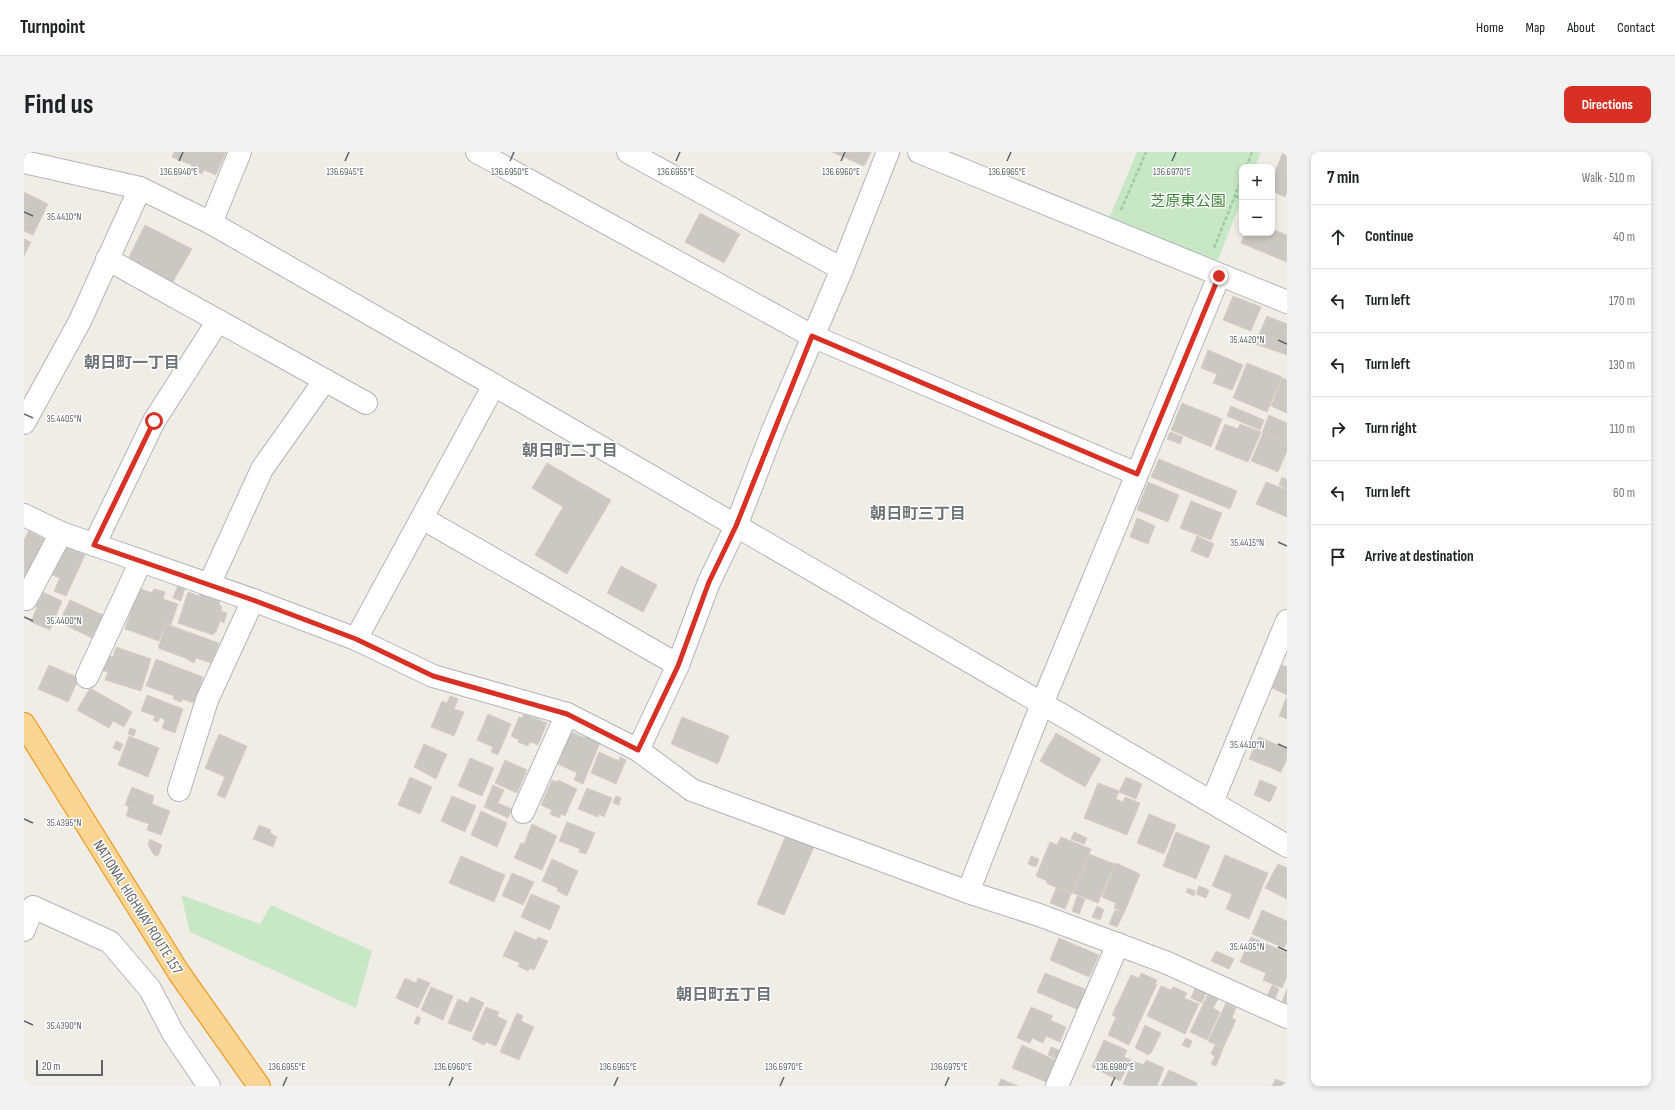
<!DOCTYPE html>
<html lang="en">
<head>
<meta charset="utf-8">
<style>
  :root { --surface:#fff; --page:#f2f2f2; --text:#202124; --muted:#757577; --line:#e0e0e0; --accent:#d93025 }
  body { margin:0; font-family:"Sofia Sans Condensed","Noto Sans JP",sans-serif; background:var(--page); color:var(--text) }
  .controls { position:absolute; right:12px; top:12px; display:grid; overflow:hidden; border-radius:8px; box-shadow:0 2px 6px #0003 }
  .controls button { width:36px; height:36px; display:grid; place-items:center; padding:0; border:0; border-bottom:1px solid var(--line); background:var(--surface); color:var(--text); font:20px sans-serif }
  .scale { position:absolute; left:12px; bottom:10px; width:67px; box-sizing:border-box; padding-left:4px; border:2px solid #5e6367; border-top:0; font-size:11px; line-height:14px; white-space:nowrap; color:#5e6367; -webkit-text-stroke:3px #fff; paint-order:stroke }
  .stop { position:absolute; width:12px; height:12px; margin:-9px; border:3px solid #d93025; border-radius:50%; background:#fff }
  .stop.end { background:#d93025; border-color:#fff; box-shadow:0 1px 4px #0008 }
  .list { margin:0; padding:0; list-style:none }
  h2 { display:flex; justify-content:space-between; align-items:center; height:52px; margin:0; padding:0 16px; font-size:17px }
  h2 small { font-size:13px; font-weight:400; color:var(--muted) }
  .list li { display:grid; grid-template-columns:26px 1fr auto; gap:12px; align-items:center; box-sizing:border-box; height:64px; padding:0 16px; border-top:1px solid var(--line) }
  .list b { display:block; font-size:15px; white-space:nowrap }
  .list em { font-size:13px; font-style:normal; color:var(--muted) }
  .icon { flex:none; width:22px; height:22px; fill:none; stroke:currentColor; stroke-width:2; stroke-linecap:round; stroke-linejoin:round }
  .map { position:relative; flex:none; width:1263px; height:934px; overflow:hidden; border-radius:8px }
  header { display:flex; align-items:center; gap:24px; box-sizing:border-box; height:56px; padding:0 20px; background:var(--surface); border-bottom:1px solid var(--line) }
  header strong { font-size:19px }
  nav { display:flex; gap:22px; margin-inline-start:auto; font-size:14px }
  .intro { display:flex; align-items:center; justify-content:space-between; box-sizing:border-box; height:96px; padding:0 24px }
  h1 { margin:0; font-size:28px }
  .button { padding:10px 18px; border-radius:8px; background:var(--accent); color:#fff; font-size:14px; font-weight:700 }
  main { display:flex; gap:24px; padding:0 24px }
  aside { flex:1; background:var(--surface); border-radius:8px; box-shadow:0 2px 6px #0003 }
  .map>svg:first-child { display:block }
</style>
</head>
<body>
<header>
<strong>Turnpoint</strong>
<nav><a>Home</a><a>Map</a><a>About</a><a>Contact</a></nav>
</header>
<div class="intro"><h1>Find us</h1><a class="button">Directions</a></div>
<main>
<div class="map">
<svg width="1263" height="934" viewBox="0 0 1263 934">
  <rect width="100%" height="100%" fill="#f0ede7"/>
  <g fill="#c8e7c5">
    <path d="M 1113,0 L 1237,0 L 1231,15 L 1218,15 L 1218,47 L 1192,113 L 1084,69 Z"/>
    <path d="M 157,743 L 236,772 L 247,753 L 348,799 L 332,856 L 166,780 Z"/>
  </g>
  <g fill="#cbc8c3" stroke="#d5cec5">
    <path d="M 150,0 L 202,0 L 192,23 L 180,18 L 178,22 L 166,17 L 168,13 L 148,5 Z"/>
    <path d="M 808,0 L 847,0 L 840,14 Z"/>
    <path d="M 1259,0 L 1263,0 L 1263,40 L 1261,45 L 1248,39 L 1248,27 Z"/>
    <path d="M 0,40 L 24,52 L 9,83 L 0,79 Z"/>
    <path d="M 676,61 L 716,82 L 700,111 L 661,90 Z"/>
    <path d="M 121,73 L 168,97 L 147,133 L 104,107 Z"/>
    <path d="M 1248,77 L 1263,83 L 1263,110 L 1217,91 L 1221,81 L 1248,81 Z"/>
    <path d="M 0,87 L 7,90 L 0,104 Z"/>
    <path d="M 1209,144 L 1237,155 L 1227,179 L 1199,168 Z"/>
    <path d="M 1243,164 L 1263,172 L 1263,203 L 1231,192 Z"/>
    <path d="M 1184,198 L 1219,213 L 1208,238 L 1189,231 L 1193,222 L 1177,216 Z"/>
    <path d="M 1223,211 L 1258,225 L 1243,260 L 1209,246 Z"/>
    <path d="M 1258,226 L 1263,228 L 1263,261 L 1247,254 Z"/>
    <path d="M 1158,251 L 1198,267 L 1187,295 L 1147,278 Z"/>
    <path d="M 1207,254 L 1240,268 L 1236,278 L 1203,264 Z"/>
    <path d="M 1245,263 L 1263,271 L 1263,291 L 1238,281 Z"/>
    <path d="M 1201,272 L 1214,277 L 1216,272 L 1237,280 L 1224,310 L 1191,297 Z"/>
    <path d="M 1146,280 L 1159,285 L 1156,292 L 1143,287 Z"/>
    <path d="M 1239,281 L 1263,291 L 1263,299 L 1254,320 L 1227,309 Z"/>
    <path d="M 1135,307 L 1213,339 L 1206,357 L 1127,325 Z"/>
    <path d="M 523,311 L 587,348 L 543,422 L 511,403 L 539,355 L 508,336 Z"/>
    <path d="M 1258,325 L 1263,328 L 1263,337 L 1255,333 Z"/>
    <path d="M 1124,330 L 1155,343 L 1144,370 L 1113,358 Z"/>
    <path d="M 1242,330 L 1263,338 L 1263,365 L 1232,352 Z"/>
    <path d="M 1167,349 L 1198,361 L 1187,388 L 1156,376 Z"/>
    <path d="M 1113,366 L 1131,374 L 1124,392 L 1106,385 Z"/>
    <path d="M 5,379 L 20,387 L 18,391 L 22,393 L 0,432 L 0,388 Z"/>
    <path d="M 1173,384 L 1190,392 L 1184,406 L 1167,399 Z"/>
    <path d="M 42,394 L 61,403 L 42,444 L 30,439 L 36,426 L 28,423 Z"/>
    <path d="M 597,414 L 633,433 L 619,460 L 583,441 Z"/>
    <path d="M 154,433 L 161,436 L 157,449 L 149,446 Z"/>
    <path d="M 115,436 L 128,441 L 130,437 L 141,440 L 139,447 L 154,452 L 147,473 L 142,471 L 135,489 L 101,477 Z"/>
    <path d="M 19,440 L 38,449 L 26,478 L 7,470 L 13,455 L 11,454 L 14,447 L 16,448 Z"/>
    <path d="M 164,440 L 175,444 L 176,441 L 196,448 L 195,453 L 198,454 L 197,459 L 203,461 L 200,471 L 196,469 L 192,480 L 191,480 L 189,483 L 154,471 Z"/>
    <path d="M 46,448 L 79,463 L 68,486 L 35,470 Z"/>
    <path d="M 142,472 L 195,491 L 187,511 L 172,506 L 170,511 L 164,508 L 164,507 L 134,496 Z"/>
    <path d="M 92,495 L 127,507 L 117,539 L 81,528 L 84,520 L 79,519 L 84,503 L 89,505 Z"/>
    <path d="M 132,507 L 179,525 L 175,538 L 178,539 L 175,549 L 171,547 L 170,551 L 158,547 L 157,550 L 149,547 L 150,544 L 122,534 Z"/>
    <path d="M 25,513 L 55,526 L 44,550 L 14,537 Z"/>
    <path d="M 1258,513 L 1263,515 L 1263,543 L 1248,536 Z"/>
    <path d="M 66,536 L 108,560 L 100,575 L 89,569 L 85,576 L 53,558 Z"/>
    <path d="M 123,543 L 159,557 L 151,581 L 138,576 L 141,568 L 136,565 L 134,570 L 129,568 L 131,564 L 117,559 Z"/>
    <path d="M 426,544 L 434,547 L 430,557 L 440,560 L 430,584 L 407,575 L 418,549 L 423,551 Z"/>
    <path d="M 1262,546 L 1263,546 L 1263,567 L 1255,564 Z"/>
    <path d="M 464,562 L 487,572 L 474,603 L 467,600 L 469,595 L 453,588 Z"/>
    <path d="M 500,562 L 523,571 L 514,593 L 506,590 L 504,594 L 494,590 L 495,588 L 487,584 L 495,565 L 498,566 Z"/>
    <path d="M 658,565 L 705,584 L 694,612 L 647,592 Z"/>
    <path d="M 106,576 L 112,578 L 110,584 L 104,582 Z"/>
    <path d="M 547,580 L 561,586 L 563,580 L 578,586 L 559,632 L 550,628 L 553,621 L 534,612 Z"/>
    <path d="M 1032,581 L 1077,607 L 1061,635 L 1016,609 Z"/>
    <path d="M 195,582 L 223,594 L 201,646 L 193,643 L 201,625 L 181,616 Z"/>
    <path d="M 105,584 L 135,596 L 124,625 L 94,613 Z"/>
    <path d="M 1235,585 L 1263,597 L 1263,607 L 1257,620 L 1225,607 Z"/>
    <path d="M 92,589 L 99,592 L 96,599 L 89,596 Z"/>
    <path d="M 400,592 L 423,602 L 412,627 L 390,615 Z"/>
    <path d="M 575,600 L 595,609 L 596,605 L 602,608 L 592,632 L 567,621 Z"/>
    <path d="M 446,606 L 470,616 L 458,644 L 434,634 Z"/>
    <path d="M 481,608 L 503,618 L 493,641 L 471,631 Z"/>
    <path d="M 386,625 L 408,635 L 396,662 L 374,653 Z"/>
    <path d="M 1102,625 L 1118,632 L 1112,647 L 1095,640 Z"/>
    <path d="M 528,628 L 533,630 L 534,628 L 553,637 L 541,664 L 537,662 L 535,666 L 526,662 L 528,658 L 517,653 Z"/>
    <path d="M 1236,628 L 1253,635 L 1246,650 L 1230,643 Z"/>
    <path d="M 1074,631 L 1095,639 L 1092,647 L 1099,650 L 1101,645 L 1116,651 L 1103,683 L 1060,666 Z"/>
    <path d="M 469,633 L 480,638 L 474,651 L 488,657 L 484,666 L 460,655 Z"/>
    <path d="M 108,635 L 130,644 L 128,652 L 146,659 L 137,683 L 123,678 L 125,672 L 102,664 L 105,655 L 101,653 Z"/>
    <path d="M 563,636 L 588,646 L 580,665 L 575,662 L 574,665 L 554,657 Z"/>
    <path d="M 428,644 L 452,654 L 441,680 L 417,669 Z"/>
    <path d="M 592,644 L 597,646 L 595,653 L 589,651 Z"/>
    <path d="M 457,659 L 483,671 L 473,695 L 447,683 Z"/>
    <path d="M 1125,662 L 1152,673 L 1140,702 L 1113,691 Z"/>
    <path d="M 543,670 L 571,681 L 562,702 L 555,700 L 556,697 L 535,689 Z"/>
    <path d="M 508,672 L 533,684 L 518,718 L 490,706 L 497,691 L 500,692 Z"/>
    <path d="M 235,673 L 247,678 L 246,681 L 253,685 L 249,695 L 229,687 Z"/>
    <path d="M 1050,680 L 1063,686 L 1060,692 L 1047,687 Z"/>
    <path d="M 1152,680 L 1186,694 L 1172,727 L 1139,714 Z"/>
    <path d="M 762,683 L 790,695 L 760,763 L 733,752 Z"/>
    <path d="M 1037,685 L 1067,697 L 1048,742 L 1022,731 L 1023,729 L 1012,724 L 1026,690 L 1033,693 Z"/>
    <path d="M 126,687 L 138,693 L 134,704 L 130,703 L 124,693 Z"/>
    <path d="M 1065,702 L 1091,712 L 1074,751 L 1049,741 Z"/>
    <path d="M 1201,703 L 1244,721 L 1225,767 L 1202,757 L 1208,742 L 1188,734 Z"/>
    <path d="M 437,704 L 481,723 L 470,750 L 425,731 Z"/>
    <path d="M 1007,704 L 1015,707 L 1012,715 L 1004,712 Z"/>
    <path d="M 528,707 L 554,719 L 543,744 L 533,739 L 534,736 L 518,729 Z"/>
    <path d="M 1092,711 L 1116,722 L 1100,761 L 1090,756 L 1092,751 L 1078,745 Z"/>
    <path d="M 1254,712 L 1263,716 L 1263,747 L 1241,736 Z"/>
    <path d="M 488,721 L 510,730 L 499,753 L 478,744 Z"/>
    <path d="M 1175,734 L 1185,738 L 1182,746 L 1172,742 Z"/>
    <path d="M 1032,736 L 1047,742 L 1041,757 L 1026,751 Z"/>
    <path d="M 1164,736 L 1171,739 L 1170,744 L 1162,740 Z"/>
    <path d="M 507,742 L 536,754 L 526,778 L 497,765 Z"/>
    <path d="M 1053,744 L 1061,747 L 1055,762 L 1048,759 Z"/>
    <path d="M 1073,754 L 1080,758 L 1076,768 L 1068,765 Z"/>
    <path d="M 1091,758 L 1100,761 L 1093,775 L 1085,772 Z"/>
    <path d="M 1238,758 L 1263,769 L 1263,790 L 1260,796 L 1228,782 Z"/>
    <path d="M 491,779 L 512,788 L 514,785 L 524,789 L 510,818 L 506,816 L 504,819 L 494,814 L 496,811 L 479,804 Z"/>
    <path d="M 1227,785 L 1263,801 L 1263,824 L 1258,836 L 1239,828 L 1242,821 L 1216,810 Z"/>
    <path d="M 1035,786 L 1075,803 L 1065,825 L 1026,808 Z"/>
    <path d="M 1192,799 L 1210,807 L 1205,817 L 1187,809 Z"/>
    <path d="M 1021,821 L 1066,839 L 1057,859 L 1013,840 Z"/>
    <path d="M 1117,821 L 1133,828 L 1131,832 L 1133,832 L 1105,893 L 1084,883 L 1092,865 L 1088,863 L 1107,823 L 1115,826 Z"/>
    <path d="M 381,826 L 392,831 L 394,826 L 406,831 L 394,856 L 372,846 Z"/>
    <path d="M 1172,833 L 1183,838 L 1178,851 L 1167,846 Z"/>
    <path d="M 1248,833 L 1255,837 L 1251,847 L 1243,844 Z"/>
    <path d="M 1137,834 L 1147,838 L 1149,835 L 1163,841 L 1160,846 L 1175,852 L 1161,882 L 1123,864 Z"/>
    <path d="M 407,835 L 429,844 L 419,868 L 397,858 Z"/>
    <path d="M 1263,837 L 1263,851 L 1258,849 Z"/>
    <path d="M 1184,842 L 1194,847 L 1189,856 L 1196,860 L 1183,888 L 1166,880 Z"/>
    <path d="M 447,845 L 460,851 L 447,880 L 424,871 L 434,847 L 444,851 Z"/>
    <path d="M 1202,851 L 1212,856 L 1208,866 L 1212,868 L 1199,896 L 1184,889 Z"/>
    <path d="M 462,855 L 475,860 L 473,864 L 483,869 L 472,894 L 462,890 L 460,893 L 448,887 Z"/>
    <path d="M 1007,855 L 1029,864 L 1026,868 L 1042,875 L 1036,890 L 1022,884 L 1019,891 L 1008,886 L 1006,891 L 993,886 Z"/>
    <path d="M 493,861 L 499,864 L 497,869 L 510,875 L 495,908 L 476,900 Z"/>
    <path d="M 393,864 L 397,866 L 394,873 L 390,871 Z"/>
    <path d="M 1121,873 L 1137,881 L 1127,901 L 1126,901 L 1124,903 L 1111,896 Z"/>
    <path d="M 1162,886 L 1168,889 L 1165,896 L 1158,893 Z"/>
    <path d="M 1080,888 L 1103,898 L 1100,905 L 1107,908 L 1096,929 L 1068,915 Z"/>
    <path d="M 998,893 L 1031,908 L 1029,914 L 1034,916 L 1027,932 L 988,916 Z"/>
    <path d="M 1191,893 L 1199,897 L 1192,914 L 1187,912 L 1191,904 L 1187,902 Z"/>
    <path d="M 1027,895 L 1040,900 L 1036,909 L 1024,903 Z"/>
    <path d="M 1122,908 L 1140,916 L 1133,934 L 1104,934 L 1099,932 L 1109,909 L 1120,913 Z"/>
    <path d="M 1145,918 L 1173,931 L 1172,934 L 1137,934 Z"/>
    <path d="M 977,927 L 994,934 L 974,934 Z"/>
    <path d="M 1252,927 L 1263,932 L 1263,934 L 1248,934 Z"/>
  </g>
  <g fill="none" stroke-linecap="round" stroke-linejoin="round">
    <defs>
      <g id="minor">
        <path d="M 453,0 L 788,184 L 1113,322"/>
        <path d="M 604,0 L 818,117"/>
        <path d="M 895,0 L 1263,150"/>
        <path d="M 0,10 L 116,36 L 187,71 L 470,233 L 1263,694"/>
        <path d="M 187,71 L 216,0"/>
        <path d="M 83,107 L 342,251"/>
        <path d="M 0,271 L 56,169 L 116,36"/>
        <path d="M 0,363 L 37,381 L 229,448 L 332,487 L 409,524 L 543,562 L 614,598 L 668,638 L 944,740 L 1015,763 L 1141,810 L 1263,865"/>
        <path d="M 398,366 L 654,513"/>
        <path d="M 70,393 L 130,269 L 194,169"/>
        <path d="M 185,433 L 238,317 L 301,228"/>
        <path d="M 2,447 L 37,381"/>
        <path d="M 332,487 L 470,233"/>
        <path d="M 63,525 L 117,409"/>
        <path d="M 614,598 L 654,513 L 685,430 L 712,374 L 749,278 L 818,117 L 864,0"/>
        <path d="M 155,638 L 183,548 L 229,448"/>
        <path d="M 1188,650 L 1263,469"/>
        <path d="M 499,660 L 543,562"/>
        <path d="M 944,740 L 1018,552 L 1195,124"/>
        <path d="M 0,778 L 9,755 L 86,790 L 126,837 L 149,881 L 185,934"/>
        <path d="M 1033,934 L 1094,792"/>
      </g>
      <path id="highway" d="M 0,572 L 155,821 L 235,934"/>
    </defs>
    <use href="#minor" stroke="#b2b5b9" stroke-width="24"/>
    <use href="#highway" stroke="#f38d05" stroke-width="24"/>
    <g stroke="#9fcba6" stroke-width="2.5" stroke-dasharray="4 2" stroke-linecap="butt">
      <path d="M 1222,15 L 1228,0"/>
      <path d="M 1211,44 L 1218,47"/>
      <path d="M 1097,58 L 1122,0"/>
      <path d="M 1190,96 L 1218,26"/>
    </g>
    <use href="#minor" stroke="#fff" stroke-width="22"/>
    <use href="#highway" stroke="#fbd594" stroke-width="22"/>
  </g>
  <g fill="none" stroke-linecap="round" stroke-linejoin="round">
    <path stroke="#d93025" stroke-width="5" d="M 130,269 L 70,393 L 229,448 L 332,487 L 409,524 L 543,562 L 614,598 L 654,514 L 685,430 L 712,374 L 788,184 L 1113,322 L 1195,124"/>
  </g>
  <path fill="none" stroke="#5e6367" stroke-width="1.5" d="M 155,9 L 159,0M 321,9 L 325,0M 486,9 L 490,0M 652,9 L 656,0M 817,9 L 821,0M 983,9 L 987,0M 1148,9 L 1152,0M 0,60 L 9,64M 1254,188 L 1263,192M 0,262 L 9,266M 1254,390 L 1263,394M 0,465 L 9,469M 1254,592 L 1263,596M 0,667 L 9,671M 1254,795 L 1263,799M 0,869 L 9,873M 259,934 L 263,925M 425,934 L 429,925M 590,934 L 594,925M 756,934 L 760,925M 921,934 L 925,925M 1087,934 L 1091,925"/>
  <g text-anchor="middle" stroke-width="3" stroke-linejoin="round" paint-order="stroke">
    <g font-size="15" fill="#3d8537" stroke="#fff">
      <text x="1164" y="54">芝原東公園</text>
    </g>
    <g font-size="15" fill="#5e6367" stroke="#fff">
      <text transform="translate(114 755) rotate(58)" y="5">NATIONAL HIGHWAY ROUTE 157</text>
    </g>
    <g font-size="16" font-weight="bold" fill="#6f7579" stroke="#fff">
      <text x="108" y="216">朝日町一丁目</text>
      <text x="546" y="304">朝日町二丁目</text>
      <text x="894" y="367">朝日町三丁目</text>
      <text x="700" y="848">朝日町五丁目</text>
    </g>
  </g>
  <g font-size="10" text-anchor="middle" fill="#5e6367" stroke="#fff" stroke-width="3" stroke-linejoin="round" paint-order="stroke">
    <text x="155" y="23">136.6940°E</text>
    <text x="321" y="23">136.6945°E</text>
    <text x="486" y="23">136.6950°E</text>
    <text x="652" y="23">136.6955°E</text>
    <text x="817" y="23">136.6960°E</text>
    <text x="983" y="23">136.6965°E</text>
    <text x="1148" y="23">136.6970°E</text>
    <text x="40" y="68">35.4410°N</text>
    <text x="1223" y="191">35.4420°N</text>
    <text x="40" y="270">35.4405°N</text>
    <text x="1223" y="394">35.4415°N</text>
    <text x="40" y="472">35.4400°N</text>
    <text x="1223" y="596">35.4410°N</text>
    <text x="40" y="674">35.4395°N</text>
    <text x="1223" y="798">35.4405°N</text>
    <text x="40" y="877">35.4390°N</text>
    <text x="263" y="918">136.6955°E</text>
    <text x="429" y="918">136.6960°E</text>
    <text x="594" y="918">136.6965°E</text>
    <text x="760" y="918">136.6970°E</text>
    <text x="925" y="918">136.6975°E</text>
    <text x="1091" y="918">136.6980°E</text>
  </g>
</svg>
<div class="controls">
<button>+</button>
<button>−</button>
</div>
<div class="scale">20 m</div>
<div class="stop" style="left:130px;top:269px"></div>
<div class="stop end" style="left:1195px;top:124px"></div>
</div>
<aside>
<h2>7 min<small>Walk · 510 m</small></h2>
<ul class="list">
<li><svg class="icon" aria-label="ahead" viewBox="0 0 24 24"><path d="M12 20V5M6 11l6-6 6 6"/></svg><div><b>Continue</b></div><em>40 m</em></li>
<li><svg class="icon" aria-label="left" viewBox="0 0 24 24"><path d="M17 20v-9H6M10 6l-5 5 5 5"/></svg><div><b>Turn left</b></div><em>170 m</em></li>
<li><svg class="icon" aria-label="left" viewBox="0 0 24 24"><path d="M17 20v-9H6M10 6l-5 5 5 5"/></svg><div><b>Turn left</b></div><em>130 m</em></li>
<li><svg class="icon" aria-label="right" viewBox="0 0 24 24"><path d="M7 20v-9h11M14 6l5 5-5 5"/></svg><div><b>Turn right</b></div><em>110 m</em></li>
<li><svg class="icon" aria-label="left" viewBox="0 0 24 24"><path d="M17 20v-9H6M10 6l-5 5 5 5"/></svg><div><b>Turn left</b></div><em>60 m</em></li>
<li><svg class="icon" aria-label="arrive" viewBox="0 0 24 24"><path d="M6 21V4h12l-3 4 3 4H6"/></svg><div><b>Arrive at destination</b></div></li>
</ul>
</aside>
</main>
</body>
</html>
